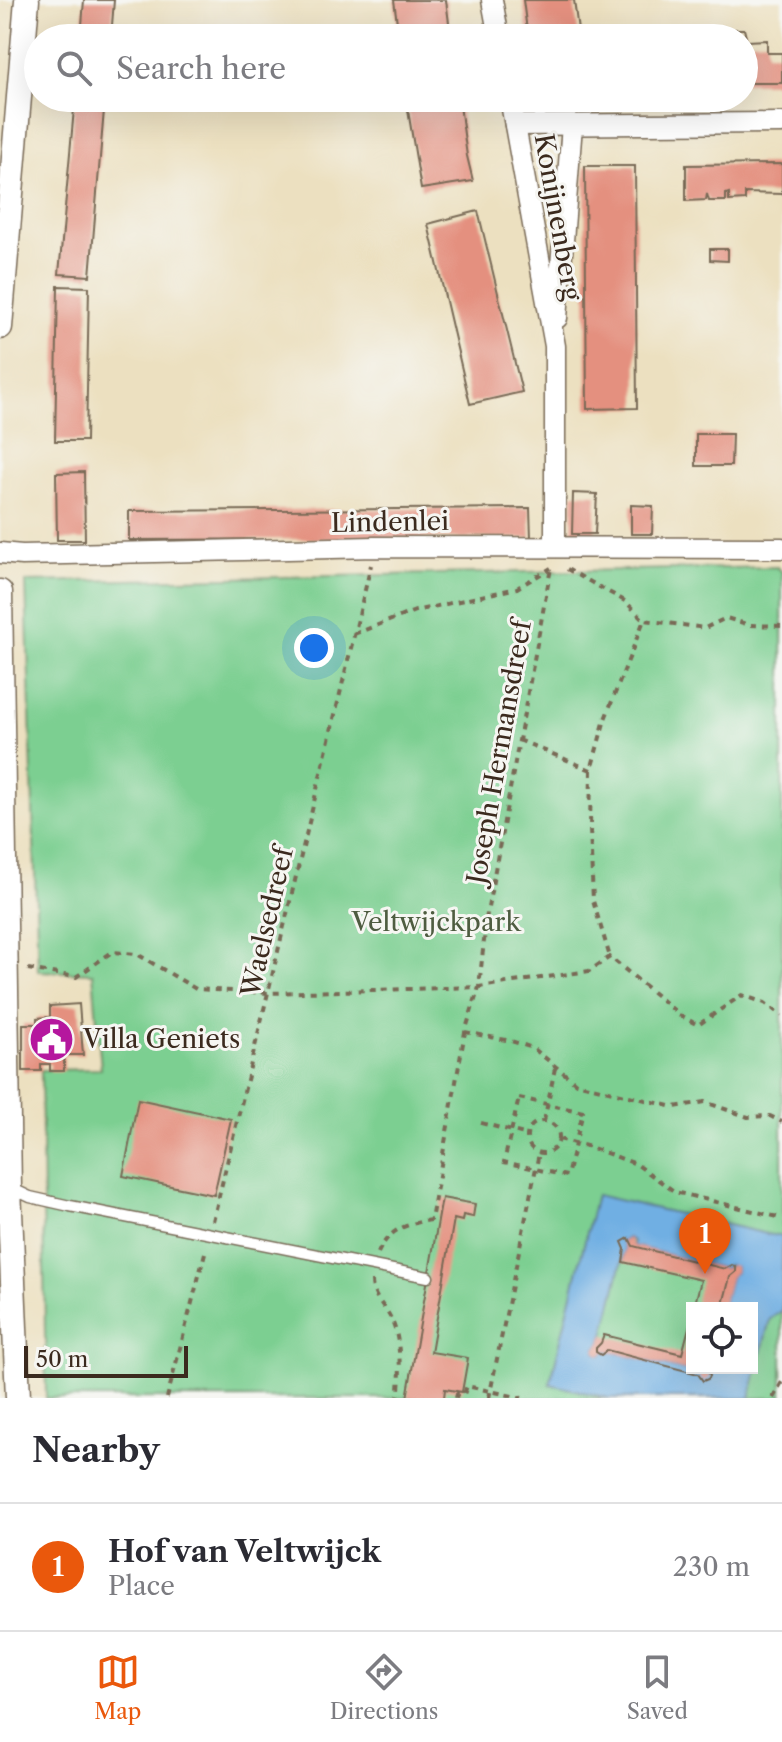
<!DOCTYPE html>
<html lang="en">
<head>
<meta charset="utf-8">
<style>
  :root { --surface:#fff; --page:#f7f7f7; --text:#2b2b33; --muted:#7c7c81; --line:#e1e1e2; --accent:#ea580c }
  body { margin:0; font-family:"Libre Caslon Text",serif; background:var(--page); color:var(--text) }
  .controls { position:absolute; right:24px; bottom:24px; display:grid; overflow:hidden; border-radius:0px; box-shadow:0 8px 32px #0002 }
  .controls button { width:72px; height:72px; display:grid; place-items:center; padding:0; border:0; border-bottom:2px solid var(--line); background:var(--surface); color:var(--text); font:40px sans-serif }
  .scale { position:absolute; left:24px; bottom:20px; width:164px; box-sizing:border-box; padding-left:8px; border:4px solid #3b2a1e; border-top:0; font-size:22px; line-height:28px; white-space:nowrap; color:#3b2a1e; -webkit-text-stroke:6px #f6f6f2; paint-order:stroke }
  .you { position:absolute; left:314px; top:648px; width:28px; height:28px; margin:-20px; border:6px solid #fff; border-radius:50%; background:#1a73e8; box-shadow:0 0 0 12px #1a73e833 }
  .badge { display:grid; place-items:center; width:52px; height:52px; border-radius:50%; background:var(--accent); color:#fff; font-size:26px; font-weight:700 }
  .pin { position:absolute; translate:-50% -66px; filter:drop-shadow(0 2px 4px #0008) }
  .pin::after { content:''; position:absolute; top:42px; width:28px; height:24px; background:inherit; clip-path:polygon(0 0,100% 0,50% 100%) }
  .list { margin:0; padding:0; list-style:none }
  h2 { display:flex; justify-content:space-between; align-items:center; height:104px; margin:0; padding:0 32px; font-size:34px }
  h2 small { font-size:26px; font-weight:400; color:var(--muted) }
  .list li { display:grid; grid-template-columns:52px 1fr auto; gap:24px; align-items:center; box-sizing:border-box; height:128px; padding:0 32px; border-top:2px solid var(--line) }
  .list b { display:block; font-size:30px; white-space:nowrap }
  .list p { margin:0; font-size:26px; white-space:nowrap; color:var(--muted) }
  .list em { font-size:26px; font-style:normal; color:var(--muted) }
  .icon { flex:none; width:44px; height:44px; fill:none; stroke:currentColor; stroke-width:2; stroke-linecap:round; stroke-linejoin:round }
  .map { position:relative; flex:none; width:782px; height:1398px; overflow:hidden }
  .search { position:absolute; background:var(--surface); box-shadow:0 8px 32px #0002; left:24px; right:24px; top:24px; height:88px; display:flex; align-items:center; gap:20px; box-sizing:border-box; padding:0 28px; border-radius:44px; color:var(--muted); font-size:30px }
  .sheet { height:232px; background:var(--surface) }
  nav { display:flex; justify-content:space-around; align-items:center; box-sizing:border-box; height:112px; border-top:2px solid var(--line); background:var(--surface); font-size:22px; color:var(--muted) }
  nav a { display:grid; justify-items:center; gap:4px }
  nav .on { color:var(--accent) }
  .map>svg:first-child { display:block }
</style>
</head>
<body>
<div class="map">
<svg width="782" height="1398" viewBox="0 0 782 1398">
  <rect width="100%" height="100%" fill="#f6f6f2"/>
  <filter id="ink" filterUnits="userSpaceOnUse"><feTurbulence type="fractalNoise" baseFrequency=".0125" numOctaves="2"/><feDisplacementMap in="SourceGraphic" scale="16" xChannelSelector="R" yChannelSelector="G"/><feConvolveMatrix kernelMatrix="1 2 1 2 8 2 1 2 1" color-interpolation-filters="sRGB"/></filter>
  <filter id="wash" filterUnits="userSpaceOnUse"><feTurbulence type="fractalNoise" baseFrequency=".006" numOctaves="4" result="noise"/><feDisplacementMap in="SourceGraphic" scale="32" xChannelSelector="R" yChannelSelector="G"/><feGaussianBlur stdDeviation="1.8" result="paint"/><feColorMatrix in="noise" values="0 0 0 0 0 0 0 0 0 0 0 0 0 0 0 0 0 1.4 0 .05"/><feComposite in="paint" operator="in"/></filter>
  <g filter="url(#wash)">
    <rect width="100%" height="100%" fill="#ece0c0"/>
    <path fill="#7ccf91" stroke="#5c7c58" stroke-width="2" fill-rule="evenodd" d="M 777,567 L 782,572 L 782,1398 L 46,1398 L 41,1070 L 101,1069 L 93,973 L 38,971 L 26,582 ZM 692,1308 L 752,1308 L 752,1368 L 692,1368 Z"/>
    <path fill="#70afe3" stroke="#566c80" stroke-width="2" fill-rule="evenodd" d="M 596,1195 L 772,1235 L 782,1235 L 782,1311 L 770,1319 L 750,1398 L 608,1398 L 550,1384 ZM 628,1238 L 633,1241 L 633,1246 L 725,1269 L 727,1265 L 736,1267 L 736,1272 L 730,1277 L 722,1308 L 752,1308 L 752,1368 L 708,1368 L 710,1376 L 704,1380 L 698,1374 L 607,1350 L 601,1355 L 596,1352 L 596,1348 L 601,1343 L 604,1335 L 625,1249 L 622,1242 Z"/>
    <g id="blocks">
      <g fill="#e4907f">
        <path d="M 84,0 L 114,0 L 111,38 L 81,38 Z"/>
        <path d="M 394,0 L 446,0 L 451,38 L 399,38 Z"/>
        <path d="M 523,0 L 574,0 L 579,38 L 528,38 Z"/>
        <path d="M 728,29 L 744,29 L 747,41 L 767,40 L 767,53 L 782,53 L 782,83 L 744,83 L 744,38 L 727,38 Z"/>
        <path d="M 75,98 L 105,98 L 90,276 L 59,274 Z"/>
        <path d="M 406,98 L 459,98 L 467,156 L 473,181 L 421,189 Z"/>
        <path d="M 782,164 L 782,194 L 745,193 L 745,200 L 729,201 L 729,193 L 726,194 L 726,201 L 709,201 L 707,194 L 706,200 L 686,201 L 686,165 Z"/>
        <path d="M 585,166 L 635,166 L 637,408 L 587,409 Z"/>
        <path d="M 478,211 L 522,392 L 470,404 L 428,224 Z"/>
        <path d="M 710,249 L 728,249 L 728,261 L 710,260 Z"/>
        <path d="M 58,286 L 89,287 L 86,441 L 55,441 Z"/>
        <path d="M 696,434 L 732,434 L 731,466 L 696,466 Z"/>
        <path d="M 84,472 L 85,540 L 57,540 L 56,473 Z"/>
        <path d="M 573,493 L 597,494 L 595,534 L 572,534 Z"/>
        <path d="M 631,505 L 653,506 L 652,534 L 631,534 Z"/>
        <path d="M 530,508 L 531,538 L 129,540 L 129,511 Z"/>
        <path d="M 79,1004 L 83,1055 L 64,1055 L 64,1071 L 50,1071 L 50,1064 L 41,1064 L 41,1071 L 23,1071 L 23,1024 L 37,1024 L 37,1018 L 50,1017 L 50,1006 Z"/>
        <path d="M 138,1099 L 231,1119 L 214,1195 L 123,1176 Z"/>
        <path d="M 442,1198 L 475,1204 L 473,1217 L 463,1215 L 462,1221 L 454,1219 L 431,1352 L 468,1358 L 462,1392 L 445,1389 L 444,1398 L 407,1398 Z"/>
        <path d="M 629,1238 L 633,1246 L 725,1269 L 732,1265 L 736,1267 L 736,1272 L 730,1277 L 722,1308 L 694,1308 L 701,1280 L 623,1262 L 625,1249 L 622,1242 Z"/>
        <path d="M 691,1320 L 692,1368 L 708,1368 L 710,1376 L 708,1379 L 703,1381 L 698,1374 L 607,1350 L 601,1355 L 596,1352 L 596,1348 L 601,1343 L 604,1335 L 682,1354 Z"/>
      </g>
    </g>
  </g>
  <g filter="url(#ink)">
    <use href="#blocks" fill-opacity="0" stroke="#796a57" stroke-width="2"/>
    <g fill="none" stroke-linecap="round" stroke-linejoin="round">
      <defs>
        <path id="service" d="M 11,1188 L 30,1197 L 70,1206 L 428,1277"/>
        <g id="minor">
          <path d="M 492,0 L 499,38"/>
          <path d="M 510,98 L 555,346 L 555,546"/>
          <path d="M 515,125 L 782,123"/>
          <path d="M 557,318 L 572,125"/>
          <path d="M 0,553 L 22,555 L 375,547 L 782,548"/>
        </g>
        <g id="tertiary">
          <path d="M 0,327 L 27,0"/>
          <path d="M 0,592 L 9,1188 L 18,1398"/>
        </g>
      </defs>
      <use href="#service" stroke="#796a57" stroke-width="13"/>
      <use href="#minor" stroke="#796a57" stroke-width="23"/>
      <use href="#tertiary" stroke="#796a57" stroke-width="27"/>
      <g stroke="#796a57" stroke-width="4" stroke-dasharray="6 6" stroke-linecap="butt">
        <path d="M 567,569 L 625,601 L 644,620"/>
        <path d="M 354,634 L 415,611 L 517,588 L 551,568"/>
        <path d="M 519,740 L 591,770 L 605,719 L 644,620 L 705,628 L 726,618 L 750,625 L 782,626"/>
        <path d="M 591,770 L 590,829 L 593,901 L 610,957"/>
        <path d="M 28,969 L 76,977 L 112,952 L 137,954 L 196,989 L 269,993 L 479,987 L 589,971 L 610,957 L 681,1016 L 698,1025 L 742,995 L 765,1003 L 782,1016"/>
        <path d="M 465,1032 L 511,1041 L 533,1048 L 576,1083 L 674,1107 L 705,1102 L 748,1117 L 770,1116 L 782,1122"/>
        <path d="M 519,1098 L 583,1112 L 567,1176 L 504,1162 Z"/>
        <path d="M 544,1121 L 555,1068"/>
        <circle cx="543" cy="1137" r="16"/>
        <path d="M 481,1123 L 528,1135"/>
        <path d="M 559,1139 L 590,1147 L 636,1164 L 675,1192 L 782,1218"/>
        <path d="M 213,1221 L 371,565"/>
        <path d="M 378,1253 C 389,1229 406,1224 431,1220 L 465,1032 L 479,987 L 487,913 L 551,568"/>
        <path d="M 372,1281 C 372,1298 386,1306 392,1321 C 401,1338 401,1379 398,1398"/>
        <path d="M 167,1398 L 206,1249"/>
        <path d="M 456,1398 L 457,1394 L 464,1394 L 467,1386 L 522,1398"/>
        <path d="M 489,1398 L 539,1153"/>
        <path d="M 773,1398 L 782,1382"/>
      </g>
      <use href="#service" stroke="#fff" stroke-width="10"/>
      <use href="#minor" stroke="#fff" stroke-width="20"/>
      <use href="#tertiary" stroke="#fff" stroke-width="24"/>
    </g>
  </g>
  <defs>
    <symbol id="civic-disc" viewBox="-11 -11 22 22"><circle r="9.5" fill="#b5179e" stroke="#f6f6f2"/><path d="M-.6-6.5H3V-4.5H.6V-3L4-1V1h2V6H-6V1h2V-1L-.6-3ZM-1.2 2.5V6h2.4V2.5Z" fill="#fff"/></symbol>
  </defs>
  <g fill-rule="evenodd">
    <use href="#civic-disc" x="26" y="1014" width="51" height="51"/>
  </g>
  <g text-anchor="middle" stroke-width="6" stroke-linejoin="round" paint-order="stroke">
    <g font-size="26" fill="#3b2a1e" stroke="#f6f6f2">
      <text transform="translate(558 217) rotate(80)" y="9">Konijnenberg</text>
      <text transform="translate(390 522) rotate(-1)" y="9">Lindenlei</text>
      <text transform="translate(499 752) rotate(-80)" y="9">Joseph Hermansdreef</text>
      <text transform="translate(267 922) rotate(-77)" y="9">Waelsedreef</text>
    </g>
    <g font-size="26" fill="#4e5c40" stroke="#f6f6f2">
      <text x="436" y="931">Veltwijckpark</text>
    </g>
    <g font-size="26" fill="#3b2a1e" stroke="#f6f6f2" text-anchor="start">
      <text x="83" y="1048">Villa Geniets</text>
    </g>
  </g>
</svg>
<div class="controls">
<button><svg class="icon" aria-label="locate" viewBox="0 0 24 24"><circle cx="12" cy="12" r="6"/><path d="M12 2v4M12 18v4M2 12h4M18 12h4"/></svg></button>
</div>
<div class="scale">50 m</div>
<div class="you"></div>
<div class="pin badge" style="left:705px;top:1274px">1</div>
<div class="search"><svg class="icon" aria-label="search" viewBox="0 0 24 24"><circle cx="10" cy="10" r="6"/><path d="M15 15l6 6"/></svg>Search here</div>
</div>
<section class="sheet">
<h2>Nearby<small></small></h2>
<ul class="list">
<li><span class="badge">1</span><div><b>Hof van Veltwijck</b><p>Place</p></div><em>230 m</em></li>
</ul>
</section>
<nav>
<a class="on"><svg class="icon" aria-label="map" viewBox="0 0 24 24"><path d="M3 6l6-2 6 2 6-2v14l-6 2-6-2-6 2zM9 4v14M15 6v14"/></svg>Map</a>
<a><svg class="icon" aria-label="directions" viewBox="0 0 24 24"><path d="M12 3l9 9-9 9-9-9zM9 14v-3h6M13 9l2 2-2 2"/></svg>Directions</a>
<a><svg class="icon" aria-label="saved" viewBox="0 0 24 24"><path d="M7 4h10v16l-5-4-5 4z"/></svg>Saved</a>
</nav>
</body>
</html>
